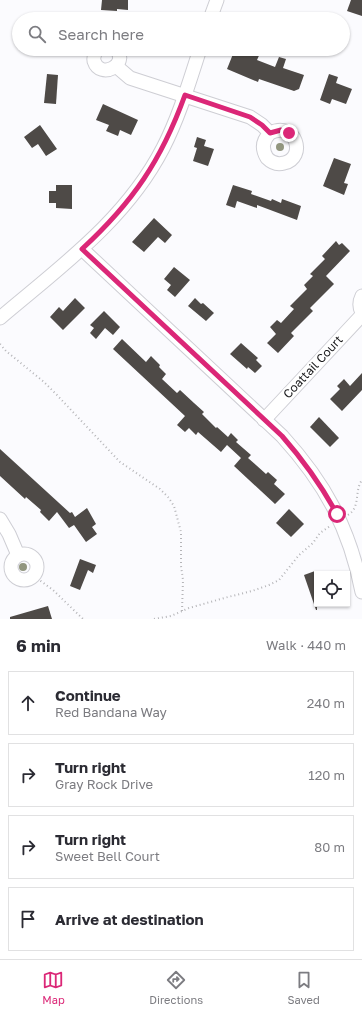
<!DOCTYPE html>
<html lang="en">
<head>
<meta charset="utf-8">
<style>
  :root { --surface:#fff; --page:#f2f2f3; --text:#2b2b33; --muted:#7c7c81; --line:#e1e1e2; --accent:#db2777 }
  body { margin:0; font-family:"Golos Text",sans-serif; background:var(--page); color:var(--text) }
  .controls { position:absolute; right:12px; bottom:12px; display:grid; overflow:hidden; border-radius:0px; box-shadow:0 1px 3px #0004 }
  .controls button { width:36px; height:36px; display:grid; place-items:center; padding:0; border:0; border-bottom:1px solid var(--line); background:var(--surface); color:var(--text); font:20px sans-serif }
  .stop { position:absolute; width:12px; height:12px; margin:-9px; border:3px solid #db2777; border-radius:50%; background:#fff }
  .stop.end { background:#db2777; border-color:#fff; box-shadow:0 1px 4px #0008 }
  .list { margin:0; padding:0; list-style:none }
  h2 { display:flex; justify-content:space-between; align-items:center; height:52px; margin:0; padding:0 16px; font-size:17px }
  h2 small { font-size:13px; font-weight:400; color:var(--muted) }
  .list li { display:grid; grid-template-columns:26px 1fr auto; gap:12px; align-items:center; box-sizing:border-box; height:64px; margin:0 8px 8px; padding:0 8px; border:1px solid var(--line); border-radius:0px }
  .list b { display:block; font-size:15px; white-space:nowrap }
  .list p { margin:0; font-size:13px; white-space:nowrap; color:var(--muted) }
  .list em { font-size:13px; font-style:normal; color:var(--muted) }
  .icon { flex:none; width:22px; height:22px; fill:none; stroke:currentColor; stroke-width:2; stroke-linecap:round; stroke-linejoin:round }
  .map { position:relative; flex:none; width:362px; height:619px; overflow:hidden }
  .search { position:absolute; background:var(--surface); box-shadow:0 1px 3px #0004; left:12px; right:12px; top:12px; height:44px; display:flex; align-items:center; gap:10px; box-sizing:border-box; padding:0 14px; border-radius:22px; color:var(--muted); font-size:15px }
  .sheet { height:340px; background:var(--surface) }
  nav { display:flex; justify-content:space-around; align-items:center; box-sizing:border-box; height:56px; border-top:1px solid var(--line); background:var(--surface); font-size:11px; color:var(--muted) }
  nav a { display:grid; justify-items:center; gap:2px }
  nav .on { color:var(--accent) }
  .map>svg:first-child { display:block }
</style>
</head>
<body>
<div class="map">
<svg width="362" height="619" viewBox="0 0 362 619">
  <rect width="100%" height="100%" fill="#fbfbfe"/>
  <g fill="#4e4a47">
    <path d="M 102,0 L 128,0 L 128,10 L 117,9 L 117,11 L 101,10 Z"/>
    <path d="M 351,0 L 362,0 L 362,16 L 347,11 Z"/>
    <path d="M 235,49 L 247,54 L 249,49 L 262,49 L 257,60 L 275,67 L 279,57 L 286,59 L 283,68 L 304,75 L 299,89 L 294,91 L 259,79 L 258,82 L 227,69 Z"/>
    <path d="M 47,74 L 58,75 L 56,104 L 44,103 Z"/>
    <path d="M 329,74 L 338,77 L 336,83 L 352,89 L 346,104 L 332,99 L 330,104 L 320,100 Z"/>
    <path d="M 103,104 L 138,120 L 131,135 L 120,130 L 118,136 L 106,131 L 109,125 L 96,120 Z"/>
    <path d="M 40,125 L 57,149 L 46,156 L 38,144 L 32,148 L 24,137 Z"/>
    <path d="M 197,137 L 206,140 L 204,146 L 214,149 L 208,166 L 193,161 L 197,148 L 194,147 Z"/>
    <path d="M 334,158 L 351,164 L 344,183 L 348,184 L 344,195 L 323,186 Z"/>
    <path d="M 56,185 L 72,185 L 72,209 L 56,208 L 56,203 L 49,203 L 49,191 L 56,191 Z"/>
    <path d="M 233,185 L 252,191 L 251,194 L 271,201 L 272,199 L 281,203 L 282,199 L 301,206 L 297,220 L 257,205 L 257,208 L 237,201 L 235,208 L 226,205 Z"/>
    <path d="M 154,218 L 172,235 L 165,243 L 158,237 L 144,252 L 132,242 Z"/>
    <path d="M 336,241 L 339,245 L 342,243 L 350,251 L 326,276 L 334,284 L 310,308 L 313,311 L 291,333 L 294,336 L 278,353 L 267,343 L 276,334 L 270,327 L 277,320 L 281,323 L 294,309 L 290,306 L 307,289 L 304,285 L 313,276 L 310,274 L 325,259 L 322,256 Z"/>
    <path d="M 174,267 L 190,280 L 175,297 L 167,290 L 171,285 L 164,279 Z"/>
    <path d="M 75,298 L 85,308 L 63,330 L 50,317 L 59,307 L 63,311 Z"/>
    <path d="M 195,298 L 201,304 L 203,303 L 214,313 L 206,321 L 188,306 Z"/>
    <path d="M 104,311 L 120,327 L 113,335 L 105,328 L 96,339 L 90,333 L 94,328 L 90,325 Z"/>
    <path d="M 122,339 L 146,362 L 151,356 L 160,365 L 159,367 L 166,374 L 162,379 L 177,393 L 180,390 L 194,403 L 204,412 L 202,414 L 216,428 L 217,427 L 228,437 L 231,433 L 238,440 L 236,442 L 251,455 L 248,458 L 266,474 L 268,472 L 277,480 L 274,484 L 285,494 L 275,504 L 234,466 L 241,458 L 227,445 L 221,452 L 198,432 L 196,435 L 189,428 L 185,432 L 177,425 L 185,416 L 113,349 Z"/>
    <path d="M 241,343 L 258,358 L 256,360 L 262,366 L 255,373 L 248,367 L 247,369 L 230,354 Z"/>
    <path d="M 362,373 L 362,390 L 342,411 L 330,399 L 340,389 L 337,386 L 344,379 L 350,386 Z"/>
    <path d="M 319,417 L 339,438 L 330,447 L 310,427 Z"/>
    <path d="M 0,449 L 70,513 L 72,512 L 75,517 L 87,508 L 96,524 L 92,527 L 97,534 L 86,542 L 74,525 L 69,528 L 57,512 L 49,521 L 40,512 L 41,510 L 26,497 L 25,499 L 0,476 Z"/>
    <path d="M 289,509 L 304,524 L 291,537 L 276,523 Z"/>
    <path d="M 80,559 L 96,565 L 93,573 L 88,570 L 80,590 L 70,586 Z"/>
    <path d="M 315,571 L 317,576 L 317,610 L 316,610 L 304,575 Z"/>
    <path d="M 48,606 L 52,619 L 10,619 L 10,617 Z"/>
  </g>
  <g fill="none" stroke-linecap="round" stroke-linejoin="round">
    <defs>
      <g id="minor">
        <path d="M 210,19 L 217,0"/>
        <path d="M 97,49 C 95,53 93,57 94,61 C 100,80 130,65 116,49"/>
        <path d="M 116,66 L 130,78 L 250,117 L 262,125 L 270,133 C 296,120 307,158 284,163 C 277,165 271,162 267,158 C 261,148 263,140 270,133"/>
        <path d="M 82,249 L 282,436 C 325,483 350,529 362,592"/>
        <path d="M 362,296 C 359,302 359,307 362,313"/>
        <path d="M 0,318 C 60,267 126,220 163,148 C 179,117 189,83 200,49"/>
        <path d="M 264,420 L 362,315"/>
        <path d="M 0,519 L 9,534 L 18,555"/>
        <circle cx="24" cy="567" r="13"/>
      </g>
    </defs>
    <use href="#minor" stroke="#ceced4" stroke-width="15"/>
    <g stroke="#b5b5b8" stroke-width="2" stroke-dasharray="1 3" stroke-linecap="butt">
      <path d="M 0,344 L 6,351 L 44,382 L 56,394 L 120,462 L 160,489 L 168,497 L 174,506 L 181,532 L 181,566 L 183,580 L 182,611"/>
      <path d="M 348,515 C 361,507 354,491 362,480"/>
      <path d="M 34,576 L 53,590 L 83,619"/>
      <path d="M 154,619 L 171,616 L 189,608 L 228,597 L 252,591 L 269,585 L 279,580 L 299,555 L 313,543 L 320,533 L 330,526"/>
    </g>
    <use href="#minor" stroke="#fff" stroke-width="13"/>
  </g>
  <g fill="#92967f">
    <circle cx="280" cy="147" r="4"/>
    <circle cx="23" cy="567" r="4"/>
  </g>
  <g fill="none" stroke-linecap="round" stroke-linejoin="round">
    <path stroke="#db2777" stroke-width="5" d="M 289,133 L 281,130 L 270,133 L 262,125 L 250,117 L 185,95 C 161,161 133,202 82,249 L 282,436 C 304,461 321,485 337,514"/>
  </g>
  <g text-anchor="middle" stroke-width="4" stroke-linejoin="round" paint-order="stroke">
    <g font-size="12" fill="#1a1a1c" stroke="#fff">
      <text transform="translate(313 367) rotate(-47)" y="4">Coattail Court</text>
    </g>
  </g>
</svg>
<div class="controls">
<button><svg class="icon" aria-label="locate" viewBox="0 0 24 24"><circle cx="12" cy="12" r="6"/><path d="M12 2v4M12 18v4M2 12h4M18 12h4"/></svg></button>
</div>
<div class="stop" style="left:337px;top:514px"></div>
<div class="stop end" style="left:289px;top:133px"></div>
<div class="search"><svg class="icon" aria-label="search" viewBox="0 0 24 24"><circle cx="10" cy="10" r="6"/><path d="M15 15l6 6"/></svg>Search here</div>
</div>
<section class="sheet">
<h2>6 min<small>Walk · 440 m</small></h2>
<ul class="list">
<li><svg class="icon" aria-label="ahead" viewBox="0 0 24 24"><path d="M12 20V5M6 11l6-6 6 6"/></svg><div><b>Continue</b><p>Red Bandana Way</p></div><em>240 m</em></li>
<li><svg class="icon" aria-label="right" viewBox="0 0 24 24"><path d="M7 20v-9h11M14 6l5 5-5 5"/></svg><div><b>Turn right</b><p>Gray Rock Drive</p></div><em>120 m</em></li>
<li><svg class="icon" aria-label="right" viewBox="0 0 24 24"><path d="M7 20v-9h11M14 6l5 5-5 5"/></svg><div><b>Turn right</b><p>Sweet Bell Court</p></div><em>80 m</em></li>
<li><svg class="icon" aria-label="arrive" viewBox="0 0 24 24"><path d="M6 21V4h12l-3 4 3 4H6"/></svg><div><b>Arrive at destination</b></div></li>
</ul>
</section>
<nav>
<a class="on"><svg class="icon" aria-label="map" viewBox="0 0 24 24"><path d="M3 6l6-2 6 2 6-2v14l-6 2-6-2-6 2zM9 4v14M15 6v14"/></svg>Map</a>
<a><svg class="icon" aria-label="directions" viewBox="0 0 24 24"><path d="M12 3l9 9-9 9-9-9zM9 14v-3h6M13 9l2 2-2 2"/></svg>Directions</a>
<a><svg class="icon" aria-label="saved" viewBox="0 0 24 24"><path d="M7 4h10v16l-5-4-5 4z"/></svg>Saved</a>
</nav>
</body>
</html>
